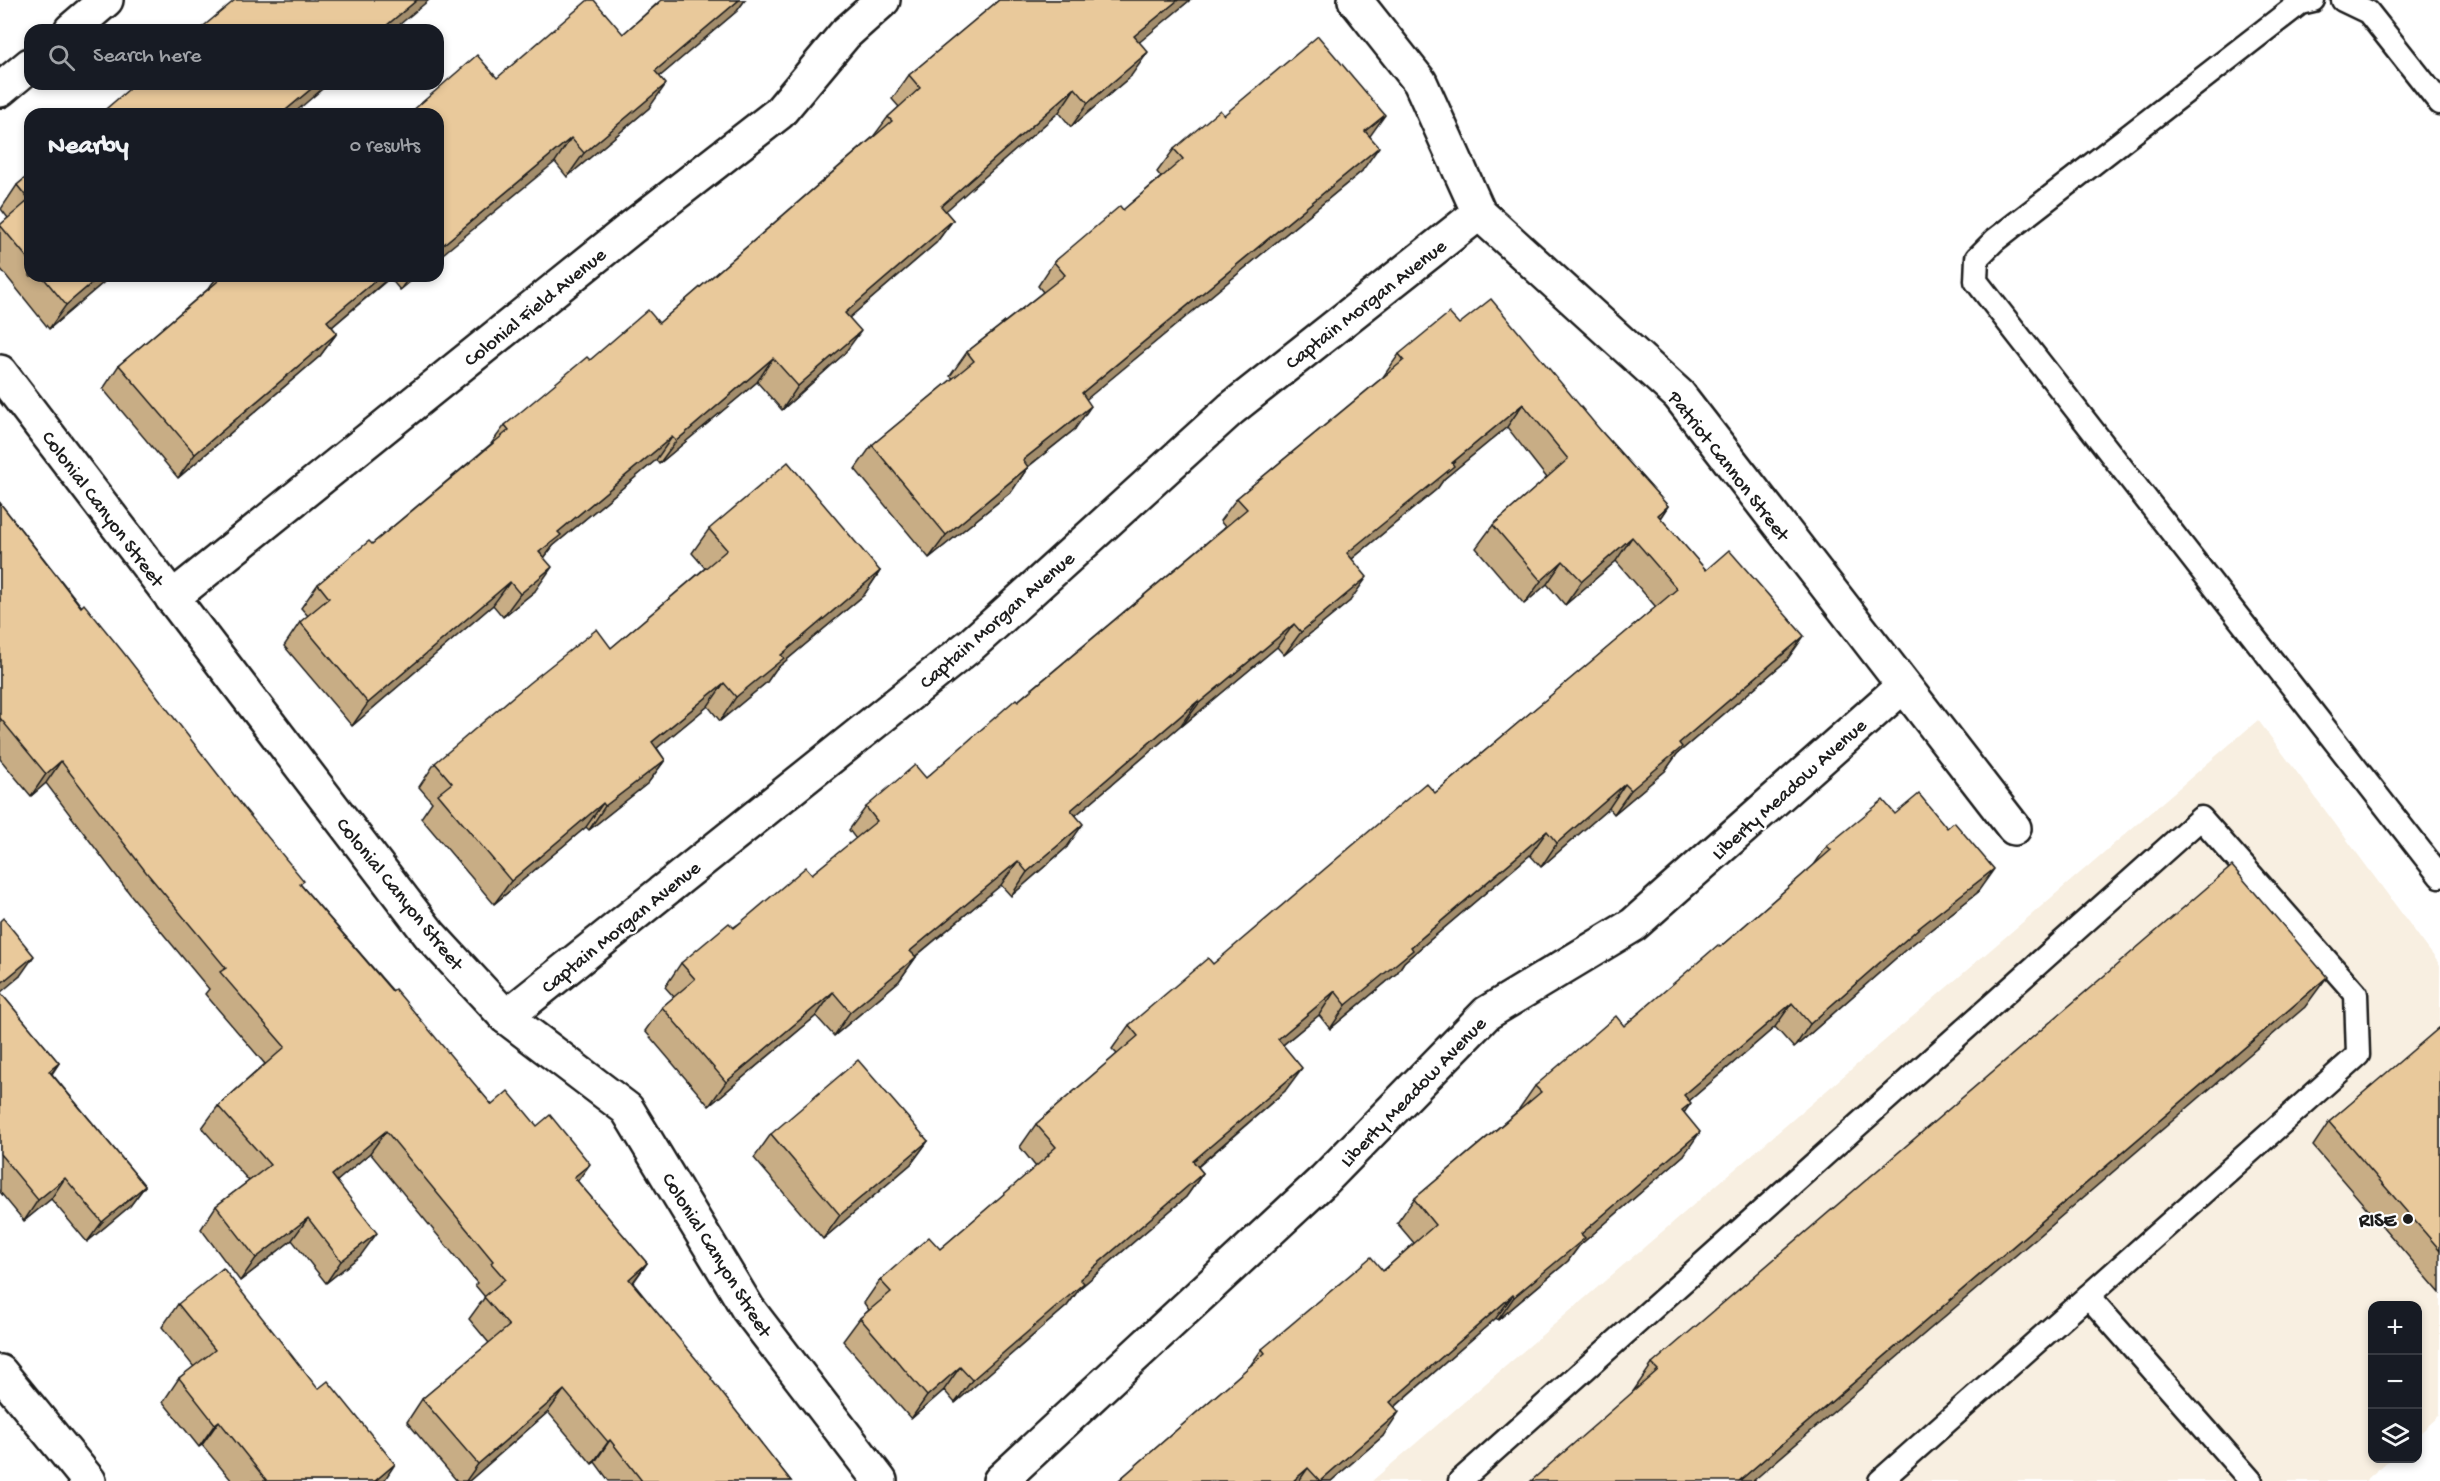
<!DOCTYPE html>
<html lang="en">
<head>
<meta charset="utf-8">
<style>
  :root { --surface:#171b24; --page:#242831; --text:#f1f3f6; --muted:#9ea1a6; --line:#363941 }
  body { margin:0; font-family:"Gochi Hand",sans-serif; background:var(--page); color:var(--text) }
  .controls { position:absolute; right:18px; bottom:18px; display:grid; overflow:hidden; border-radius:12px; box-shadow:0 3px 9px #0003 }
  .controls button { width:54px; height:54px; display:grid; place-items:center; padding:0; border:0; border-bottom:2px solid var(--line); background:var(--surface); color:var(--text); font:30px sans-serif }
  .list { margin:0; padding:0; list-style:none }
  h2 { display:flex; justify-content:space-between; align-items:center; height:78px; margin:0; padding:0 24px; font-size:26px }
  h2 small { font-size:20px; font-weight:400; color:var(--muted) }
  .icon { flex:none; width:33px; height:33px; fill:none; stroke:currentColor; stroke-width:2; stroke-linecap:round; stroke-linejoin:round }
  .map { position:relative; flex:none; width:2440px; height:1481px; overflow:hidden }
  .search { position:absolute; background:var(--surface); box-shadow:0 3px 9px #0003; left:24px; top:24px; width:420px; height:66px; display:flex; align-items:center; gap:15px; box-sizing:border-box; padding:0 21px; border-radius:18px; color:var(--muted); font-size:22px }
  .panel { position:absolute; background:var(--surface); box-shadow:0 3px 9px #0003; left:24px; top:108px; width:420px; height:174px; border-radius:18px }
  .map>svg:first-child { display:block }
</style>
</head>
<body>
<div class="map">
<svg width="2440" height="1481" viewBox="0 0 2440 1481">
  <rect width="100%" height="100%" fill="#fff"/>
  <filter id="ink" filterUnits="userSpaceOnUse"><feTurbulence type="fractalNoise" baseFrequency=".0167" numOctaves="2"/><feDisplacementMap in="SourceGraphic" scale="12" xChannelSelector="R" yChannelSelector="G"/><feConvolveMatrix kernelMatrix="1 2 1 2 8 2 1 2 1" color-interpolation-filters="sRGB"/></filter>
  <g filter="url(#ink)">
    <path fill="#f8efe1" d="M 2258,720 L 2440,965 L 2440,1415 L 2418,1435 L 2418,1306 L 2372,1306 L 2372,1458 L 2390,1459 L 2365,1481 L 1372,1481 Z"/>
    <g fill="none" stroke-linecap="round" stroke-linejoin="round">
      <defs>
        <g id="lane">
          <path d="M 2313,0 L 2300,3 L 1995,240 L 1977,258 L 1976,281 L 2440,876"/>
          <path d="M 2343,0 L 2368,12 L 2440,103"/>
          <path d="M 1460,1481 L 2201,818 L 2356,994 L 2358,1055 L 2088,1296 L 2251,1481"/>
          <path d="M 1880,1481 L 2088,1296"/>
        </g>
        <g id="street">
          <path d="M 1355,0 L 1420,82 L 1479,213 L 1679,395 L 2014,828"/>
          <path d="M 0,372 L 430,935 L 506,1017 L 627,1109 L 748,1309 L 880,1481"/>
          <path d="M 172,598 L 631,228 L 779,113 L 845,34 L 883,0"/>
          <path d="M 506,1017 L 972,644 L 1231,409 L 1479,213"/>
          <path d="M 0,1372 L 89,1481"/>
          <path d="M 1000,1481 L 1324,1180 L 1487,1013 L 1633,925 L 1903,686"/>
        </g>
        <g id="secondary">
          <path d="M 71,30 L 106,0"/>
          <path d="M 0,90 L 30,65"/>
        </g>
      </defs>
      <use href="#lane" stroke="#1c1c1c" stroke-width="27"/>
      <use href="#street" stroke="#1c1c1c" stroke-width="38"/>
      <use href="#secondary" stroke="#1c1c1c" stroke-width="38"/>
      <use href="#lane" stroke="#fff" stroke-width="22"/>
      <use href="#street" stroke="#fff" stroke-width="33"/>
      <use href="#secondary" stroke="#fff" stroke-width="33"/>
    </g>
    <g fill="#c8ad85" stroke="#1c1c1c" stroke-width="1.5">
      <path d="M 661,0 L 745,0 L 737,11 L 659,77 L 649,108 L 567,177 L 555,162 L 438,114 L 409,114 L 411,112 L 497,78 L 623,34 Z"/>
      <path d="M 999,0 L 1190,0 L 1139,42 L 1131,76 L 1071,127 L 1059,112 L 945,211 L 953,220 L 936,243 L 849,318 L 844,354 L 782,410 L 757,382 L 659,464 L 656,460 L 553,546 L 544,558 L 535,591 L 503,617 L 493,605 L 352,726 L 284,646 L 300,622 L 308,616 L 301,608 L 318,584 L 372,544 L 491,444 L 505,425 L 590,360 L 659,323 L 873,137 L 888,117 L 899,107 L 892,99 L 909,75 Z"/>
      <path d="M 1224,115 L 1370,136 L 1362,171 L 1086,399 L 1075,429 L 1028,467 L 1012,491 L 929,558 L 855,469 L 872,445 L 953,378 L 950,376 L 967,352 L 1043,292 L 1038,286 L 1054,262 L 1123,210 L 1161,177 L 1157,172 L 1174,149 Z"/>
      <path d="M 30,174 L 30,276 L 111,276 L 49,329 L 0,268 L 0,225 L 8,218 L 1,209 L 17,185 Z"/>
      <path d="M 218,276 L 417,276 L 400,290 L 390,278 L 332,327 L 337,333 L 320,356 L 178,478 L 103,389 L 119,365 L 208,289 Z"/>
      <path d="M 1459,324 L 1601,431 L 1668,506 L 1660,518 L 1706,570 L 1787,660 L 1677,754 L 1665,771 L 1614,814 L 1609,808 L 1541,867 L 1530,855 L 1404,962 L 1397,973 L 1330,1029 L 1319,1015 L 1283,1045 L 1285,1091 L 1198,1167 L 1203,1173 L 1186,1197 L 1080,1288 L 1067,1306 L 955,1403 L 944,1390 L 911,1419 L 843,1341 L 860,1318 L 869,1310 L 864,1303 L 880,1280 L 940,1249 L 1036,1167 L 1020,1147 L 1036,1124 L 1117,1054 L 1112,1049 L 1129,1025 L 1213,964 L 1435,793 L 1656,607 L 1616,561 L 1565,605 L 1547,584 L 1524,604 L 1476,548 L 1493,525 L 1547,478 L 1507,427 L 1444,479 L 1437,489 L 1352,559 L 1350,601 L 1284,655 L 1277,647 L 1182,726 L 1181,725 L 1076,815 L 1067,847 L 1011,896 L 1001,885 L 915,957 L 916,957 L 899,981 L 834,1036 L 816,1016 L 709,1106 L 645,1031 L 662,1007 L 674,997 L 665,987 L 681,963 L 812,874 L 856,839 L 849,830 L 866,807 L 926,778 L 1225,527 L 1220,521 L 1237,498 L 1383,377 L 1399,354 Z"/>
      <path d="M 0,503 L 301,885 L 492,1105 L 578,1182 L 647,1263 L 633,1283 L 711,1380 L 791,1481 L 609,1481 L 595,1462 L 592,1464 L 548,1412 L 469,1481 L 457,1481 L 407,1422 L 422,1399 L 489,1343 L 469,1319 L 485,1297 L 475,1285 L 477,1283 L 370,1153 L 337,1181 L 361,1255 L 326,1283 L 292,1240 L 240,1281 L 201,1229 L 216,1206 L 249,1181 L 202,1128 L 218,1106 L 265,1064 L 205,994 L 209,989 L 130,894 L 46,783 L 31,796 L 0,759 Z"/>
      <path d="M 709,529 L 880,571 L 864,595 L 776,669 L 767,682 L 720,721 L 708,706 L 657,748 L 665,760 L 648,783 L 589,830 L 586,827 L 494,904 L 421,818 L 432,802 L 419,787 L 435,763 L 611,648 L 705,568 L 692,553 Z"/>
      <path d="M 1895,814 L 1977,893 L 1904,951 L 1794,1048 L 1775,1027 L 1689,1101 L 1684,1113 L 1684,1155 L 1579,1246 L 1568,1261 L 1498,1320 L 1496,1318 L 1395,1407 L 1383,1436 L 1331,1481 L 1118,1481 L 1250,1366 L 1262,1349 L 1383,1271 L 1414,1243 L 1397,1223 L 1414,1199 L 1519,1110 L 1519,1109 L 1535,1086 L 1624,1026 L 1720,947 L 1814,865 L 1827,846 Z"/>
      <path d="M 0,921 L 20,976 L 0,992 L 59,1063 L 52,1074 L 145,1186 L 130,1206 L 87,1242 L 51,1199 L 24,1221 L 0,1192 Z"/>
      <path d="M 2305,1007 L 1632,1393 L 1652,1364 Z"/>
      <path d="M 2440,1030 L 2440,1293 L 2313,1146 L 2329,1122 Z"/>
      <path d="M 771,1134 L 928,1141 L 911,1164 L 823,1239 L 754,1158 Z"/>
      <path d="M 178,1304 L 384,1481 L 232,1481 L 202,1445 L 199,1447 L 163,1402 L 179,1378 L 194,1367 L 162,1327 Z"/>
    </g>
    <g fill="#a38d6c" stroke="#1c1c1c" stroke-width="1.5">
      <path d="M 417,0 L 429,0 L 393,30 L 381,30 Z"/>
      <path d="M 739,0 L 745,0 L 737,11 L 638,95 L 655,71 Z"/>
      <path d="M 1178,0 L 1190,0 L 1118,60 L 1134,36 Z"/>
      <path d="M 1148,52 L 1131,76 L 1071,127 L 1088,103 Z"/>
      <path d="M 317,84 L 328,84 L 293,114 L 281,114 Z"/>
      <path d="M 666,84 L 649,108 L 567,177 L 584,153 Z"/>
      <path d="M 1075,88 L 1059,112 L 924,230 L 941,206 Z"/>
      <path d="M 1385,115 L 1368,139 L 1365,131 Z"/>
      <path d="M 571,138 L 555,162 L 438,258 L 438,249 Z"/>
      <path d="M 1379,147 L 1362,171 L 1065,417 L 1082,393 Z"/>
      <path d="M 953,220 L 936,243 L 828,336 L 845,313 Z"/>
      <path d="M 100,276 L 111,276 L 49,329 L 66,305 Z"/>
      <path d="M 381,276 L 391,276 L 311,345 L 327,321 Z"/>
      <path d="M 410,276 L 417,276 L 400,290 Z"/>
      <path d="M 861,331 L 844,354 L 782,410 L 798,386 Z"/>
      <path d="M 337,333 L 320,356 L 178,478 L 195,454 Z"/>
      <path d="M 773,358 L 757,382 L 659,464 L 676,441 Z"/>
      <path d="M 1523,404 L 1507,427 L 1444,479 L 1437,489 L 1330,577 L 1347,553 L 1452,463 Z"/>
      <path d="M 1091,406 L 1075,429 L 1006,484 L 1023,460 Z"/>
      <path d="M 672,437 L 656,460 L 553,546 L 544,558 L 539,552 L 558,532 Z"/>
      <path d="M 1028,467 L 1012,491 L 929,558 L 946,535 Z"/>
      <path d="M 1668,506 L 1652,530 L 1658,515 Z"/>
      <path d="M 1632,537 L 1616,561 L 1565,605 L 1582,581 Z"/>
      <path d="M 1563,561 L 1547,584 L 1524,604 L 1541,581 Z"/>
      <path d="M 552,567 L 535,591 L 503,617 L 520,594 Z"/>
      <path d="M 880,571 L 864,595 L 776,669 L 767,682 L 720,721 L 736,697 L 781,655 Z"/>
      <path d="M 1367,577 L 1350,601 L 1284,655 L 1301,632 Z"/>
      <path d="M 510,582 L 493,605 L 352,726 L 368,703 Z"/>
      <path d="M 1294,624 L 1277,647 L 1182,726 L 1199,703 Z"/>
      <path d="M 1804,636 L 1787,660 L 1677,754 L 1665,771 L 1614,814 L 1631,790 L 1679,743 Z"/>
      <path d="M 724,683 L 708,706 L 635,766 L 652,742 Z"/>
      <path d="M 1198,701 L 1181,725 L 1055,833 L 1071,810 Z"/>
      <path d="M 665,760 L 648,783 L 589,830 L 605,806 Z"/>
      <path d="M 61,761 L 46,783 L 31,796 L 46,774 Z"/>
      <path d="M 1625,784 L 1609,808 L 1541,867 L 1557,843 Z"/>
      <path d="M 603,803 L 586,827 L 494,904 L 511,881 Z"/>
      <path d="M 1083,824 L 1067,847 L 1011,896 L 1027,872 Z"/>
      <path d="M 1547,831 L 1530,855 L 1404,962 L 1397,973 L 1330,1029 L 1346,1005 L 1411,947 Z"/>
      <path d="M 1018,861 L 1001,885 L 894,974 L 910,951 Z"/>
      <path d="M 1994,869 L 1977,893 L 1904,951 L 1794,1048 L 1810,1024 L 1920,927 Z"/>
      <path d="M 34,956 L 20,976 L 0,993 L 0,984 Z"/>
      <path d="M 916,957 L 899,981 L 834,1036 L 850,1012 Z"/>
      <path d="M 2327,977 L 2305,1007 L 1753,1481 L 1739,1481 Z"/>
      <path d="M 1335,991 L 1319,1015 L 1261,1063 L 1278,1039 Z"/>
      <path d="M 833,992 L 816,1016 L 709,1106 L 726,1082 Z"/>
      <path d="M 1792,1003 L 1775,1027 L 1668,1119 L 1684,1095 Z"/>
      <path d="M 59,1063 L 44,1084 L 49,1071 Z"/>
      <path d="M 1302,1068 L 1285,1091 L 1176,1185 L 1193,1161 Z"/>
      <path d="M 1691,1103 L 1674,1127 L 1682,1110 Z"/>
      <path d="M 386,1131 L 370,1153 L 317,1198 L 332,1175 Z"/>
      <path d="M 1700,1132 L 1684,1155 L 1579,1246 L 1568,1261 L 1498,1320 L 1514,1297 L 1581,1234 Z"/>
      <path d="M 928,1141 L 911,1164 L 823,1239 L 840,1215 Z"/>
      <path d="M 590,1164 L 574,1186 L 574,1177 Z"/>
      <path d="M 1203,1173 L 1186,1197 L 1080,1288 L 1067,1306 L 955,1403 L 972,1380 L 1080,1279 Z"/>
      <path d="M 65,1178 L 51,1199 L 24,1221 L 38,1200 Z"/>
      <path d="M 145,1186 L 130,1206 L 87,1242 L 102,1222 Z"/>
      <path d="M 308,1218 L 292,1240 L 240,1281 L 256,1258 Z"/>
      <path d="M 377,1233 L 361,1255 L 326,1283 L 341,1261 Z"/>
      <path d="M 647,1263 L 631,1285 L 629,1279 Z"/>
      <path d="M 1513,1295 L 1496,1318 L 1374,1425 L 1390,1402 Z"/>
      <path d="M 960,1367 L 944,1390 L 911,1419 L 927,1396 Z"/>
      <path d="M 564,1390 L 548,1412 L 469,1481 L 466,1481 L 478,1464 Z"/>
      <path d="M 1399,1412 L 1383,1436 L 1331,1481 L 1320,1481 Z"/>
      <path d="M 219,1421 L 202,1445 L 199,1447 L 215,1424 Z"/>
      <path d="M 610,1440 L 595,1462 L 592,1464 L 608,1442 Z"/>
      <path d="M 395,1464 L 384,1481 L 375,1481 Z"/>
      <path d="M 1308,1468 L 1299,1481 L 1293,1481 Z"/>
    </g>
    <g fill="#e9c99b" stroke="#1c1c1c" stroke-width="1.5">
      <path d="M 235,0 L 417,0 L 381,30 L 199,30 Z"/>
      <path d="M 588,0 L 594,0 L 623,34 L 662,0 L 739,0 L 655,71 L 666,84 L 584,153 L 571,138 L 438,249 L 438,114 L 413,114 L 411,112 L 477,55 L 497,78 Z"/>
      <path d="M 999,0 L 1178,0 L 1134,36 L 1148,52 L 1088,103 L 1075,88 L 941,206 L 953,220 L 845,313 L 861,331 L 798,386 L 773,358 L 676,441 L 672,437 L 558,532 L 561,535 L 539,552 L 552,567 L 520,594 L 510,582 L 368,703 L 300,622 L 329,598 L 318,584 L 369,541 L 372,544 L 509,430 L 505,425 L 587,357 L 590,360 L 648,310 L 659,323 L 892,121 L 888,117 L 920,88 L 909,75 Z"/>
      <path d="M 1318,36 L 1385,115 L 1365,131 L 1379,147 L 1082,393 L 1091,406 L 1023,460 L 1028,467 L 946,535 L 872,445 L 974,361 L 967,352 L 1065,275 L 1054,262 L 1120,206 L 1123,210 L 1183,159 L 1174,149 L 1220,110 L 1224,115 Z"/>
      <path d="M 135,84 L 317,84 L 281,114 L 100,114 Z"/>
      <path d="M 30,174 L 30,261 L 0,225 L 29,200 L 17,185 Z"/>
      <path d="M 42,276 L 100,276 L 66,305 Z"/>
      <path d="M 224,276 L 381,276 L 327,321 L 337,333 L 195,454 L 119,365 Z"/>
      <path d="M 1491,299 L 1601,431 L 1668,506 L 1658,515 L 1706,570 L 1729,550 L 1804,636 L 1679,743 L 1682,747 L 1631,790 L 1625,784 L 1557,843 L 1547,831 L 1411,947 L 1413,950 L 1346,1005 L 1335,991 L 1278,1039 L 1302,1068 L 1193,1161 L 1203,1173 L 1080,1279 L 1084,1283 L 972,1380 L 960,1367 L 927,1396 L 860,1318 L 891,1292 L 880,1280 L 929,1237 L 940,1249 L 1049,1155 L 1048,1154 L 1056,1147 L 1036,1124 L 1138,1036 L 1129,1025 L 1208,958 L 1213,964 L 1426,783 L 1435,793 L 1677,589 L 1632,537 L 1582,581 L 1563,561 L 1541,581 L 1493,525 L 1568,459 L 1523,404 L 1452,463 L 1454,466 L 1347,553 L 1367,577 L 1301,632 L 1294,624 L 1199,703 L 1198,701 L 1071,810 L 1083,824 L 1027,872 L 1018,861 L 910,951 L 916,957 L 850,1012 L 833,992 L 726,1082 L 662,1007 L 695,979 L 681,963 L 729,923 L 734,928 L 806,867 L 812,874 L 877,821 L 866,807 L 915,765 L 926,778 L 1016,699 L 1018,701 L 1247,509 L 1237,498 L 1404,360 L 1399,354 L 1449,313 L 1459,324 Z"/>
      <path d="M 788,462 L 880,571 L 781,655 L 784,658 L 736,697 L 724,683 L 652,742 L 665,760 L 605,806 L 603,803 L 511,881 L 438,794 L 452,783 L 435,763 L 529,683 L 597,629 L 611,648 L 727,550 L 709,529 Z"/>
      <path d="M 0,503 L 81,607 L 84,604 L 123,652 L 244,808 L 304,881 L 300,884 L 392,991 L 395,989 L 492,1105 L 508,1091 L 537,1126 L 550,1115 L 590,1164 L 574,1177 L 647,1263 L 629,1279 L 712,1378 L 711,1379 L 791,1481 L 642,1481 L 610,1440 L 608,1442 L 564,1390 L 478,1464 L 422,1399 L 509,1326 L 484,1297 L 505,1279 L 491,1263 L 493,1261 L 386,1131 L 332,1175 L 377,1233 L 341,1261 L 308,1218 L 256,1258 L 216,1206 L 270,1165 L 218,1106 L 285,1047 L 220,972 L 226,968 L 146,872 L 61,761 L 46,774 L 0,718 Z"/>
      <path d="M 1919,794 L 1947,828 L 1954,822 L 1994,869 L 1920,927 L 1810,1024 L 1792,1003 L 1684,1095 L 1691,1103 L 1682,1110 L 1700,1132 L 1581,1234 L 1585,1238 L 1514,1297 L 1513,1295 L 1390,1402 L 1399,1412 L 1320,1481 L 1308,1468 L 1293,1481 L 1118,1481 L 1265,1353 L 1262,1349 L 1371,1257 L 1383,1271 L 1435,1225 L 1414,1199 L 1541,1092 L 1535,1086 L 1616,1016 L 1624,1026 L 1718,945 L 1720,947 L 1831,850 L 1827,846 L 1883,800 L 1895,814 Z"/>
      <path d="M 2232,866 L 2327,977 L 1739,1481 L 1531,1481 L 1658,1370 L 1652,1364 Z"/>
      <path d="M 3,918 L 34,956 L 0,984 L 0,921 Z"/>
      <path d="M 0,992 L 59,1063 L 49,1071 L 145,1186 L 102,1222 L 65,1178 L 38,1200 L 0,1154 Z"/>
      <path d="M 2439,1028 L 2440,1030 L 2440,1250 L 2329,1122 Z"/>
      <path d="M 858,1060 L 928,1141 L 840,1215 L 771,1134 Z"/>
      <path d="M 223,1268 L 318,1389 L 328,1381 L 395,1464 L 375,1481 L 267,1481 L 219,1421 L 215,1424 L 179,1378 L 215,1350 L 178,1304 Z"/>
    </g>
  </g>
  <circle fill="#1c1c1c" stroke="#fff" stroke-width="2" cx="2408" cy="1219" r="6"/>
  <g text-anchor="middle" stroke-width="4.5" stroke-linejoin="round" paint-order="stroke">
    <g font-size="20" fill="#1c1c1c" stroke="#fff">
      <text transform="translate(1365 303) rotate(-38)" y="7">Captain Morgan Avenue</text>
      <text transform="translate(534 306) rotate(-39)" y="7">Colonial Field Avenue</text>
      <text transform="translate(1730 465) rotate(52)" y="7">Patriot Cannon Street</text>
      <text transform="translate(104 508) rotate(53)" y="7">Colonial Canyon Street</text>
      <text transform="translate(996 619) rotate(-41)" y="7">Captain Morgan Avenue</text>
      <text transform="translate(1788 788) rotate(-42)" y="7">Liberty Meadow Avenue</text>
      <text transform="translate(401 893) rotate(51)" y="7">Colonial Canyon Street</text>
      <text transform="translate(620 926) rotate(-39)" y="7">Captain Morgan Avenue</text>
      <text transform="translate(1412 1091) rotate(-46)" y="7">Liberty Meadow Avenue</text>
      <text transform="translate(718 1254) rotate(58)" y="7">Colonial Canyon Street</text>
    </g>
    <g font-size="20" font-weight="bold" fill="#1c1c1c" stroke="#fff" text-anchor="end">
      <text x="2396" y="1226">RISE</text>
    </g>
  </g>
</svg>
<div class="controls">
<button>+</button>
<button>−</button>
<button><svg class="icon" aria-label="layers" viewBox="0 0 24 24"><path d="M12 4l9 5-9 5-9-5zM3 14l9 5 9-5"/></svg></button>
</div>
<div class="search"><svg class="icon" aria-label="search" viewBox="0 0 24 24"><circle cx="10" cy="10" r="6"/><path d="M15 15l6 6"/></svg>Search here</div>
<section class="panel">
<h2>Nearby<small>0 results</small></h2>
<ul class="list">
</ul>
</section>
</div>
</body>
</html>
